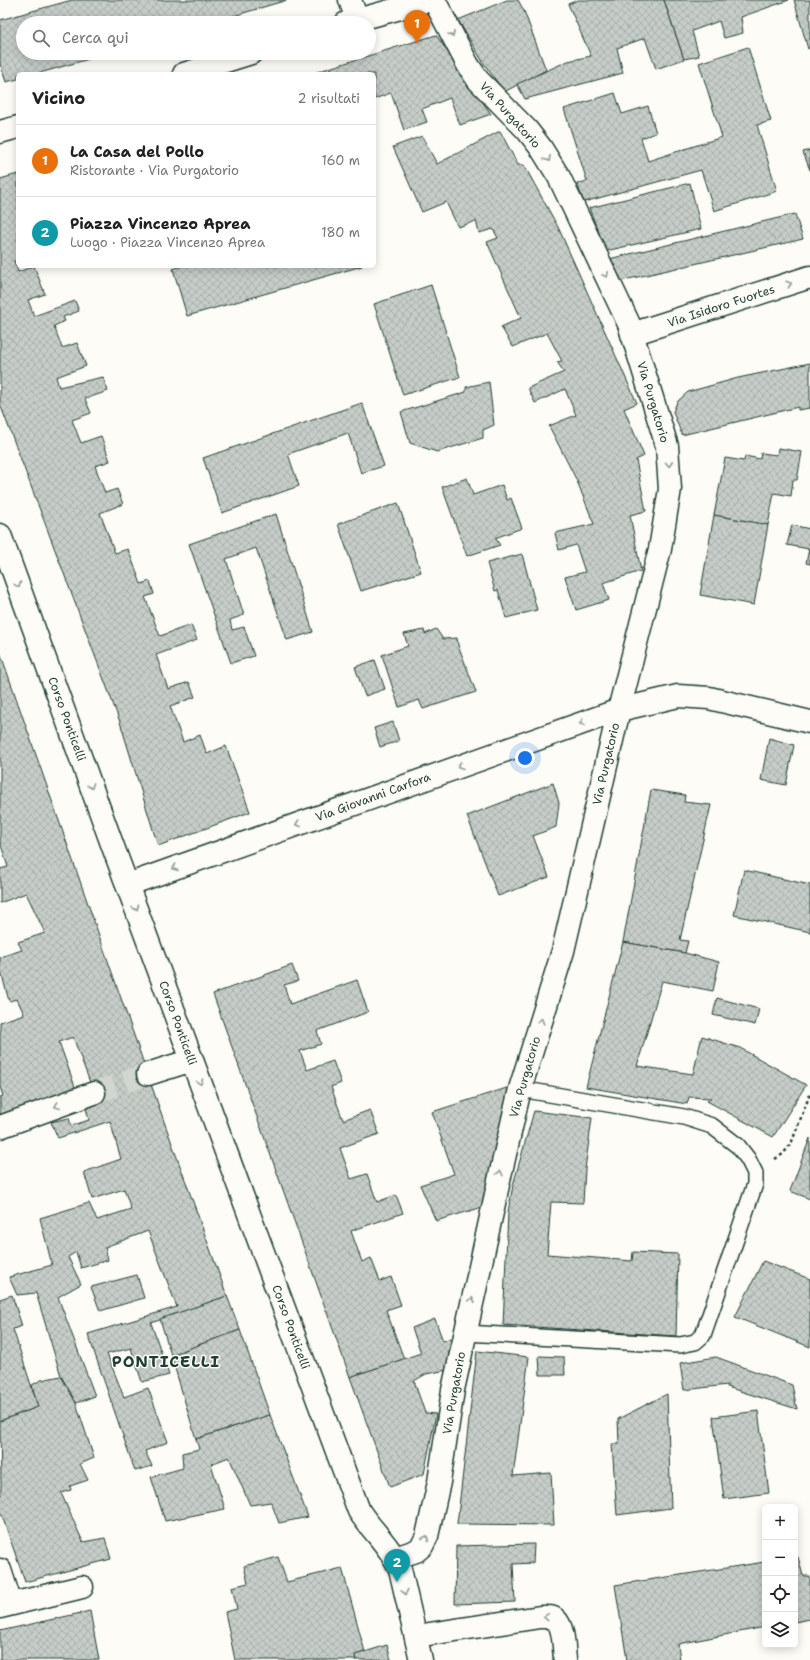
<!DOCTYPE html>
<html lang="it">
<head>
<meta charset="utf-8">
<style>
  :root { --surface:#fff; --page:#f6f6f6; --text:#202124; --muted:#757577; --line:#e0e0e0; --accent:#c8321e }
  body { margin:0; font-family:"Shantell Sans",sans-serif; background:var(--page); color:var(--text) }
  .controls { position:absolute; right:12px; bottom:12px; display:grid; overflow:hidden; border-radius:6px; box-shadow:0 2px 10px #0003 }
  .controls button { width:36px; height:36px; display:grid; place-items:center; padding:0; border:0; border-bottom:1px solid var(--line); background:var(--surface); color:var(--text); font:20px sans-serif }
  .you { position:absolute; left:525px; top:758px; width:14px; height:14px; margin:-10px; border:3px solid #fff; border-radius:50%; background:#1a73e8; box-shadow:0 0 0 6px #1a73e833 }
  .badge { display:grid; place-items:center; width:26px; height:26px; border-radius:50%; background:var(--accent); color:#fff; font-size:13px; font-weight:700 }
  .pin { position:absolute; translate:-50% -33px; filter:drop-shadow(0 1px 2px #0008) }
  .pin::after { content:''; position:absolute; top:21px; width:14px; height:12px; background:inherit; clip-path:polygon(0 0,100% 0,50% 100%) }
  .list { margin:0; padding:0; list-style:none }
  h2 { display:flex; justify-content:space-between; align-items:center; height:52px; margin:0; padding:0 16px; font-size:17px }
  h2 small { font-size:13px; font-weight:400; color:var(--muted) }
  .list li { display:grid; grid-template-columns:26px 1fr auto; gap:12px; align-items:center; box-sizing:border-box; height:72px; padding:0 16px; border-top:1px solid var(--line) }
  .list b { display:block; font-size:15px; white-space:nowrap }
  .list p { margin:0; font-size:13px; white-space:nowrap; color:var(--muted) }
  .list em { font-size:13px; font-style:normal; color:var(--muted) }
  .icon { flex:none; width:22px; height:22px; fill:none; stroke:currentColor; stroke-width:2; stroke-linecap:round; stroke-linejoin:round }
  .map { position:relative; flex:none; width:810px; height:1660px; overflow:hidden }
  .search { position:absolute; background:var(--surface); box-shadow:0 2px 10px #0003; left:16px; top:16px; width:360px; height:44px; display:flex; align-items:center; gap:10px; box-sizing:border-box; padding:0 14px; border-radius:22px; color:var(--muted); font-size:15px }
  .panel { position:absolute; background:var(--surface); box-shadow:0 2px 10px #0003; left:16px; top:72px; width:360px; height:196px; border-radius:6px }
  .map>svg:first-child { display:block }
</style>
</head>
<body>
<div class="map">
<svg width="810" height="1660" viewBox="0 0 810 1660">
  <defs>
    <pattern id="building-cross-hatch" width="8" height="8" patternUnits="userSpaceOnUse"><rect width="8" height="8" fill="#c6cdc7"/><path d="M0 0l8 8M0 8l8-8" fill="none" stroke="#aab1ac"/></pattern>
  </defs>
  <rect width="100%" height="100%" fill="#fdfcf7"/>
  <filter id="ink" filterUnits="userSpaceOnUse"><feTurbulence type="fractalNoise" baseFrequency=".025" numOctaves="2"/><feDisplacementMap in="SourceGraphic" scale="8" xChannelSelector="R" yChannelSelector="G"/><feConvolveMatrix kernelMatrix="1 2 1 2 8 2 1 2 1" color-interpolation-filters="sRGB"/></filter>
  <g filter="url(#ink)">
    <g fill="url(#building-cross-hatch)" stroke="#1f3d34">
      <path d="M 72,0 L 287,0 L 210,23 L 23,23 L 23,53 L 110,53 L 36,74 L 18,74 L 18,79 L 6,82 L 0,64 L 0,20 Z"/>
      <path d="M 507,0 L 518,0 L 524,11 L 546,70 L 504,92 L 483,62 L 458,20 Z"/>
      <path d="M 578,0 L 664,0 L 684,59 L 656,69 L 645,38 L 617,48 L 623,73 L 525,99 L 517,84 L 568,61 L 591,56 L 568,4 Z"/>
      <path d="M 664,0 L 789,0 L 741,17 L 743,33 L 724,38 L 719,21 L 692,31 L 699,56 L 684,59 Z"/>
      <path d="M 794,0 L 810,0 L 810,48 L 808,49 Z"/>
      <path d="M 436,35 L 491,114 L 460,125 L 450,98 L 422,109 L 427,122 L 404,130 L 391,93 L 374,99 L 374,74 L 331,74 L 329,68 Z"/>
      <path d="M 748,47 L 771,121 L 757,125 L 777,191 L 714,211 L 701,170 L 584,202 L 577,184 L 587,181 L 564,109 L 615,93 L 622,114 L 648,106 L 656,133 L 641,138 L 648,161 L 722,137 L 699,63 Z"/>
      <path d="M 329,68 L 331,74 L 311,74 Z"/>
      <path d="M 500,131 L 518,165 L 524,165 L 558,227 L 637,403 L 624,409 L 644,456 L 636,460 L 646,511 L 630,515 L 641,571 L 603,583 L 609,600 L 576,610 L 565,577 L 585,572 L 576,545 L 559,550 L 555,533 L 594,524 L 577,481 L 549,426 L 576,415 L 565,389 L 535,403 L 528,388 L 564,372 L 557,362 L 562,361 L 547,333 L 513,347 L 501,327 L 521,318 L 487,242 L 498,238 L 493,229 L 479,233 L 476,221 L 458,227 L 446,202 L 422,212 L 393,147 L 422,136 L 437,164 Z"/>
      <path d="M 810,150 L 810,170 L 803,152 Z"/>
      <path d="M 18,174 L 18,260 L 14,261 L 18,272 L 34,266 L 45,294 L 28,300 L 34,316 L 75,301 L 79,311 L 63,317 L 65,321 L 54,326 L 62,348 L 77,343 L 86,366 L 56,377 L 59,387 L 103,377 L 108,391 L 85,399 L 91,413 L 72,420 L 81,443 L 101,436 L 110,461 L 95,466 L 105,493 L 117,489 L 123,504 L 100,513 L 115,553 L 128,549 L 141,584 L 150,581 L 154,594 L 145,597 L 160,636 L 191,625 L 197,640 L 156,655 L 168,689 L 189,682 L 195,697 L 170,706 L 183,742 L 200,735 L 207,754 L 226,746 L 250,812 L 158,846 L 120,722 L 0,404 L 0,179 Z"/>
      <path d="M 690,183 L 701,229 L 606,251 L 589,208 Z"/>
      <path d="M 795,214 L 803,239 L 620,281 L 609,259 Z"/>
      <path d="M 182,266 L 362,266 L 187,316 L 173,269 Z"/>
      <path d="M 431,285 L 460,377 L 403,395 L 374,304 Z"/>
      <path d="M 810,363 L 810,408 L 798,410 L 798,407 L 682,435 L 673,412 L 677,402 L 688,392 L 738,378 Z"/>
      <path d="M 489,382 L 494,425 L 483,430 L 483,438 L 437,452 L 410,443 L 401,412 L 466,392 L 466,387 Z"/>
      <path d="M 362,403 L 384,466 L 361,473 L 348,433 L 288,454 L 299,486 L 222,513 L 203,458 Z"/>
      <path d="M 778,448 L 802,452 L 797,480 L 793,480 L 791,496 L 774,493 L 768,525 L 714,515 L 725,458 L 744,461 L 745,456 L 760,459 L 761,453 L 777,455 Z"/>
      <path d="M 467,478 L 473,495 L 502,485 L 507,500 L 511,498 L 522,528 L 495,538 L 500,545 L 467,556 L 442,487 Z"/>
      <path d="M 398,503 L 421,572 L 361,591 L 338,524 Z"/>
      <path d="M 276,514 L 313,632 L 287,640 L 256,548 L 226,559 L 244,615 L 230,620 L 232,630 L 244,627 L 254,656 L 231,663 L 189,544 Z"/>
      <path d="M 714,515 L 768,525 L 754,605 L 700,595 Z"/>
      <path d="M 792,525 L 810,529 L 810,564 L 806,563 L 809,549 L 787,545 Z"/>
      <path d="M 522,554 L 537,610 L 506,618 L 498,590 L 495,591 L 487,563 Z"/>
      <path d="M 436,629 L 443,639 L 457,638 L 458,645 L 476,692 L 423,709 L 419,700 L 399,707 L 382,655 L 408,646 L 404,634 L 424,630 L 425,634 Z"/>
      <path d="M 0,652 L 166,1127 L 227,1296 L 151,1323 L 169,1375 L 142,1382 L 131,1348 L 107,1354 L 124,1397 L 148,1388 L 168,1442 L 145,1451 L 152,1466 L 135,1471 L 88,1334 L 177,1307 L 148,1231 L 105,1247 L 108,1260 L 81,1268 L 76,1252 L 68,1257 L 81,1284 L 58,1297 L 95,1396 L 76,1403 L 61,1376 L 36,1293 L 17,1295 L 9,1277 L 52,1265 L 40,1218 L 89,1203 L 97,1220 L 131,1209 L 124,1189 L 92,1199 L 84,1172 L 121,1159 L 110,1121 L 58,1138 L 51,1122 L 69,1118 L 71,1126 L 89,1120 L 84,1100 L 94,1093 L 73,1037 L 59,1042 L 78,1095 L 0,1123 L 0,1097 L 3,1096 L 0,1087 L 0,1022 L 24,1014 L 17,999 L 9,1001 L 0,968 L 0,957 L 22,950 L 18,942 L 45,933 L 26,893 L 0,903 L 0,869 L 8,867 L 0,842 Z"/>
      <path d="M 375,660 L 385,689 L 365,696 L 355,667 Z"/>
      <path d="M 393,722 L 399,741 L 380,747 L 374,728 Z"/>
      <path d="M 769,738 L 794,745 L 786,785 L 761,780 Z"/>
      <path d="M 553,783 L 559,803 L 556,827 L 533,836 L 549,877 L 498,896 L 467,816 Z"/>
      <path d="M 651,790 L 685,795 L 684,802 L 711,805 L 680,940 L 688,941 L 685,953 L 623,942 Z"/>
      <path d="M 744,870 L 810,885 L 810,932 L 734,915 Z"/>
      <path d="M 623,942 L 685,953 L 719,962 L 713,991 L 662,981 L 637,1066 L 693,1074 L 702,1036 L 740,1048 L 806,1085 L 773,1137 L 707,1101 L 711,1098 L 689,1097 L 687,1104 L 586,1087 Z"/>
      <path d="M 292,965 L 298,981 L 284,985 L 290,1004 L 357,980 L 368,1012 L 317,1031 L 321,1044 L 300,1051 L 307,1070 L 333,1061 L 341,1083 L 331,1087 L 343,1120 L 370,1110 L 379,1134 L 340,1148 L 351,1179 L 367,1174 L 377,1202 L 396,1195 L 403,1213 L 351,1231 L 362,1262 L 371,1258 L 380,1281 L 391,1277 L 401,1305 L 386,1310 L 404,1359 L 350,1377 L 213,994 Z"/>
      <path d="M 717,998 L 759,1009 L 755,1025 L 713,1015 Z"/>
      <path d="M 513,1086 L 486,1206 L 436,1221 L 420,1185 L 454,1174 L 432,1112 Z"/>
      <path d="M 534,1111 L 592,1118 L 585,1169 L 583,1203 L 551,1202 L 547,1254 L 632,1261 L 633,1252 L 678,1254 L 676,1336 L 503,1325 L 508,1212 L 513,1185 Z"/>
      <path d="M 810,1138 L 810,1199 L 790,1191 Z"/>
      <path d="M 763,1261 L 810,1279 L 810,1347 L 735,1317 Z"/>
      <path d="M 137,1275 L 144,1298 L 100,1311 L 91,1287 Z"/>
      <path d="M 12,1295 L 22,1326 L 13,1329 L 38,1407 L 0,1421 L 0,1299 Z"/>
      <path d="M 227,1296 L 240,1330 L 171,1355 L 160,1319 Z"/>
      <path d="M 435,1319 L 443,1341 L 451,1338 L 447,1370 L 426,1374 L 414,1381 L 425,1413 L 436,1414 L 424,1474 L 390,1487 L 350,1377 L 421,1353 L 412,1328 Z"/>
      <path d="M 240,1330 L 270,1415 L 196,1439 L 171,1355 Z"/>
      <path d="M 477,1351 L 529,1357 L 513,1476 L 551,1473 L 554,1525 L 457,1524 Z"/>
      <path d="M 539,1356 L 564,1357 L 565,1375 L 540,1375 Z"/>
      <path d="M 716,1357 L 792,1385 L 797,1409 L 727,1387 L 727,1385 L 684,1390 L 680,1363 Z"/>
      <path d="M 61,1376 L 76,1403 L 94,1458 L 80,1464 L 88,1480 L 70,1486 L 71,1490 L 61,1493 L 83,1542 L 105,1538 L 111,1559 L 25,1582 L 0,1510 L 1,1486 L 0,1421 L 38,1407 L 32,1385 L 41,1380 Z"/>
      <path d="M 667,1394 L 671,1508 L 617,1515 L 612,1444 L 619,1444 L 618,1419 Z"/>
      <path d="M 758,1411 L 769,1493 L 724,1499 L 713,1417 Z"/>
      <path d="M 270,1415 L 308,1517 L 279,1523 L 271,1502 L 250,1505 L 229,1457 L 211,1464 L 225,1509 L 165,1521 L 151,1477 L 183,1468 L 182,1453 L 199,1449 L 196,1439 Z"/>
      <path d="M 534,1544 L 533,1563 L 513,1564 L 515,1602 L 455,1604 L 456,1546 Z"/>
      <path d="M 278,1557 L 287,1582 L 342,1568 L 365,1652 L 355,1655 L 356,1660 L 235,1660 L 225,1612 L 237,1609 L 232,1587 L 248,1583 L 244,1566 Z"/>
      <path d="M 795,1557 L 798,1557 L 803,1576 L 810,1576 L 810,1619 L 795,1622 Z"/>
      <path d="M 765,1562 L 765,1627 L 678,1644 L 680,1660 L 627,1660 L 615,1585 Z"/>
      <path d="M 90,1611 L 99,1660 L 0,1660 L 0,1631 Z"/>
      <path d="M 387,1645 L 391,1660 L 356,1660 L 355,1655 Z"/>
    </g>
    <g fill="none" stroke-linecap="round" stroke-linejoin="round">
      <path stroke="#d1d6d0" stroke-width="22" stroke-dasharray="22 11" stroke-linecap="butt" d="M 94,1093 L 148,1074"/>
      <defs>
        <path id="service" d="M 465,1333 L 680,1345 L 695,1342 L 703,1335 L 755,1184 L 755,1173 L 748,1159 L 738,1146 L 712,1126 L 684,1117 L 520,1089"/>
        <g id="minor">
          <path d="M 632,334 L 810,277"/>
          <path d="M 0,535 L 112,844 L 359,1511 C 372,1531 391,1547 400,1569 L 421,1660"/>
          <path d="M 127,885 L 619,710 L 678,696 L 709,698 L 810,722"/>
          <path d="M 148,1074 L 192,1060"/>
          <path d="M 0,1127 L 94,1093"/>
          <path d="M 395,1558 L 416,1551 L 422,1546 L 427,1536 L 439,1482 L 453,1390 L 500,1176 L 520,1089 L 563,951 L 619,710 L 660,549 L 670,489 L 667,446 L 629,324 L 559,177 L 541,148 L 527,130 L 478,80 L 468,65 L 434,0"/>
          <path d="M 0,1570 L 11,1604"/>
          <path d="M 0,1607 L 82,1587"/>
          <path d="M 416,1636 L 540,1617 C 546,1617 552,1616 556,1620 C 564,1627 564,1650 565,1660"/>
        </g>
        <g id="tertiary">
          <path d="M 350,0 L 357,19"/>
          <path d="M 346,23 L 430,0"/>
          <path d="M 184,74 L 251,53"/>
          <path d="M 0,132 L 18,127"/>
        </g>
      </defs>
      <use href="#service" stroke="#1f3d34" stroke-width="18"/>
      <use href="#minor" stroke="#1f3d34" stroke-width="25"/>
      <use href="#tertiary" stroke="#1f3d34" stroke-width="25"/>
      <path stroke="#1f3d34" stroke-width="2.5" stroke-dasharray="3 3" stroke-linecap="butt" d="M 775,1159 L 783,1154 L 791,1144 L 810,1094"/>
      <use href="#service" stroke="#fdfcf7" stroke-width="15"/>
      <use href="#minor" stroke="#fdfcf7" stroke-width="22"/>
      <use href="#tertiary" stroke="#fdfcf7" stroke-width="22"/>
    </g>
    <defs><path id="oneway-chevron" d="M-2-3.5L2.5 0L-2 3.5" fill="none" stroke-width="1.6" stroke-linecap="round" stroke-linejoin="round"/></defs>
    <g stroke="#8e9c96">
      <use href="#oneway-chevron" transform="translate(452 34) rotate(62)"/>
      <use href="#oneway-chevron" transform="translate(548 159) rotate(58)"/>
      <use href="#oneway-chevron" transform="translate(606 275) rotate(64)"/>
      <use href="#oneway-chevron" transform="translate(789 284) rotate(-18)"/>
      <use href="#oneway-chevron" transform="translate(669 464) rotate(86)"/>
      <use href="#oneway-chevron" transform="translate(18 585) rotate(70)"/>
      <use href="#oneway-chevron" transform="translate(582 723) rotate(160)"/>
      <use href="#oneway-chevron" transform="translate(460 766) rotate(160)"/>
      <use href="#oneway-chevron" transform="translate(91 786) rotate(70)"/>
      <use href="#oneway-chevron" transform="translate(298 824) rotate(160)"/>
      <use href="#oneway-chevron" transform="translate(175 868) rotate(160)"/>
      <use href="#oneway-chevron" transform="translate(136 908) rotate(70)"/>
      <use href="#oneway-chevron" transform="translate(541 1021) rotate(-73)"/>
      <use href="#oneway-chevron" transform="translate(200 1082) rotate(70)"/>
      <use href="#oneway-chevron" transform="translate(57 1106) rotate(160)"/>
      <use href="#oneway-chevron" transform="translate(500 1173) rotate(-77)"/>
      <use href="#oneway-chevron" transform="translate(472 1300) rotate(-78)"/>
      <use href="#oneway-chevron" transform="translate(426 1538) rotate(-68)"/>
      <use href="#oneway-chevron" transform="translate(405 1592) rotate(76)"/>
      <use href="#oneway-chevron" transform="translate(546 1617) rotate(-176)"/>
    </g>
  </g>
  <g text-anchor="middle" stroke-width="3" stroke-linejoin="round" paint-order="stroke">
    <g font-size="12" fill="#1f3d34" stroke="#fdfcf7">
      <text transform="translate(510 115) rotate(48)" y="4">Via Purgatorio</text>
      <text transform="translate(721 306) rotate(-18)" y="4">Via Isidoro Fuortes</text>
      <text transform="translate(653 402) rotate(73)" y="4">Via Purgatorio</text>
      <text transform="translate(67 719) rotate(70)" y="4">Corso Ponticelli</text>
      <text transform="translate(606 764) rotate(-77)" y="4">Via Purgatorio</text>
      <text transform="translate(373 797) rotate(-20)" y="4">Via Giovanni Carfora</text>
      <text transform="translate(178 1023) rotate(70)" y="4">Corso Ponticelli</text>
      <text transform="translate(525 1077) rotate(-74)" y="4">Via Purgatorio</text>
      <text transform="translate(291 1327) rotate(70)" y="4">Corso Ponticelli</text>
      <text transform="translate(454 1393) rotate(-80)" y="4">Via Purgatorio</text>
    </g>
    <g font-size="16" font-weight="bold" letter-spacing="1" fill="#1f3d34" stroke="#fdfcf7">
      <text x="166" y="1367">PONTICELLI</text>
    </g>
  </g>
</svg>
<div class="controls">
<button>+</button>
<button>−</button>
<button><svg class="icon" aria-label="locate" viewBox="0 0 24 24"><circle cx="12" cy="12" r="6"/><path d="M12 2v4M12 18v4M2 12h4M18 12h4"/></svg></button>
<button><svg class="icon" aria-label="layers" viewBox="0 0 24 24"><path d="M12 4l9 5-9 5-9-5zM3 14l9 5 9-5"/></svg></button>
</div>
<div class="you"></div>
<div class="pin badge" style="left:417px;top:43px;background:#e8710a">1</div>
<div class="pin badge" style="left:397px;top:1582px;background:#0f9aa8">2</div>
<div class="search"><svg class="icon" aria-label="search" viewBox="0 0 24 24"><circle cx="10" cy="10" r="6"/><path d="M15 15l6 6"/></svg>Cerca qui</div>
<section class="panel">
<h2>Vicino<small>2 risultati</small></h2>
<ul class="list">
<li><span class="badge" style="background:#e8710a">1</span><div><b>La Casa del Pollo</b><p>Ristorante · Via Purgatorio</p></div><em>160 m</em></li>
<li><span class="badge" style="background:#0f9aa8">2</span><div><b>Piazza Vincenzo Aprea</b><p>Luogo · Piazza Vincenzo Aprea</p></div><em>180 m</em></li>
</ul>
</section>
</div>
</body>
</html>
